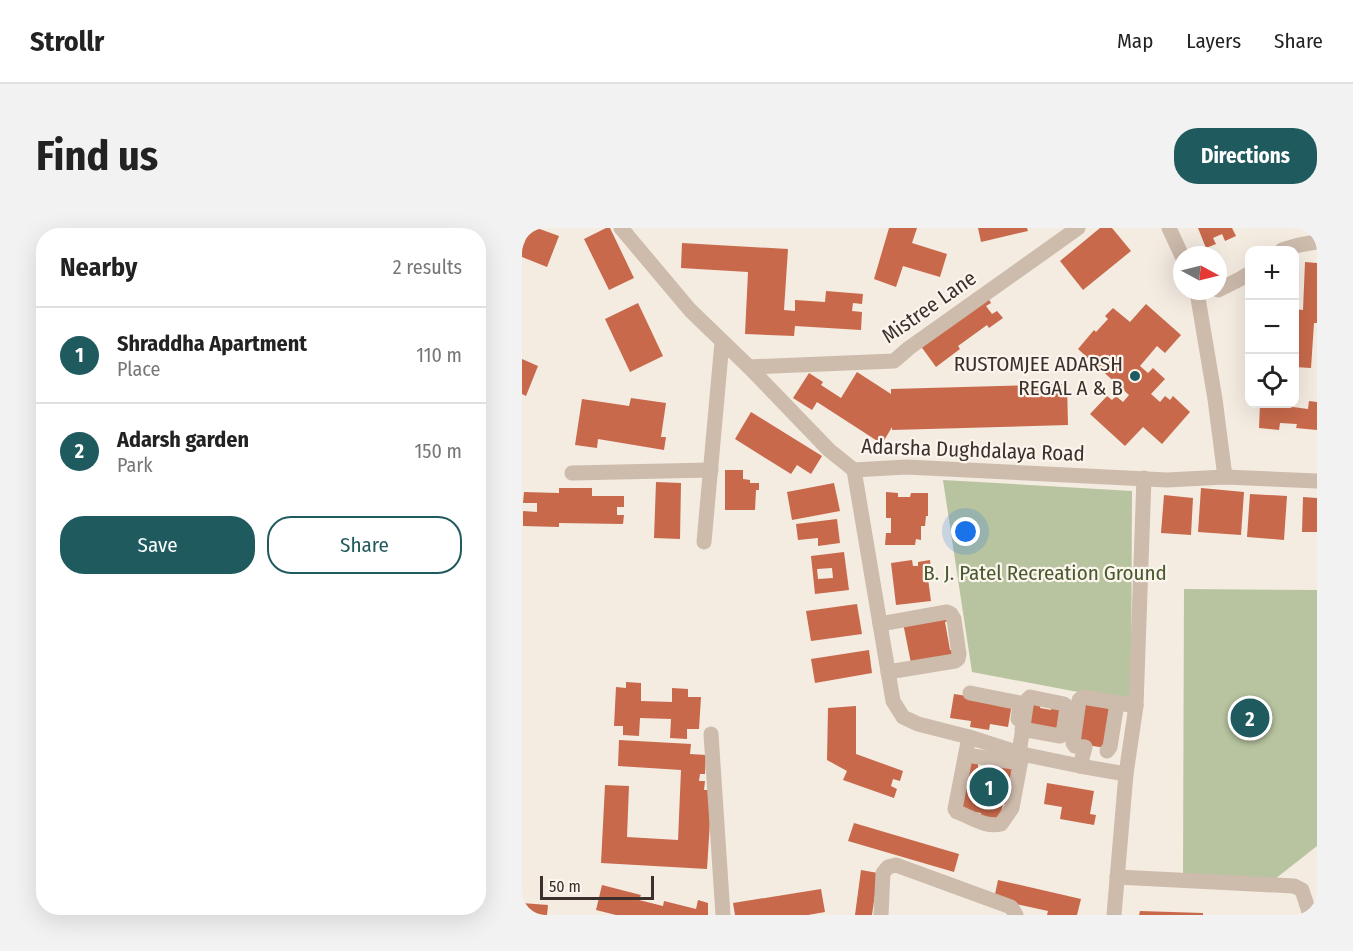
<!DOCTYPE html>
<html lang="en">
<head>
<meta charset="utf-8">
<style>
  :root { --surface:#fff; --page:#f2f2f2; --text:#222; --muted:#767676; --line:#e0e0e0; --accent:#1f5a5e }
  body { margin:0; font-family:"Fira Sans Condensed",sans-serif; background:var(--page); color:var(--text) }
  .controls { position:absolute; right:18px; top:18px; display:grid; overflow:hidden; border-radius:12px; box-shadow:0 6px 24px #0002 }
  .controls button { width:54px; height:54px; display:grid; place-items:center; padding:0; border:0; border-bottom:2px solid var(--line); background:var(--surface); color:var(--text); font:30px sans-serif }
  .compass { position:absolute; left:651px; top:18px; width:54px; height:54px; border-radius:50%; background:var(--surface); box-shadow:0 6px 24px #0002; rotate:97deg }
  .scale { position:absolute; left:18px; bottom:15px; width:114px; box-sizing:border-box; padding-left:6px; border:3px solid #3b302b; border-top:0; font-size:16px; line-height:21px; white-space:nowrap; color:#3b302b; -webkit-text-stroke:4px #fbf5ee; paint-order:stroke }
  .you { position:absolute; left:444px; top:304px; width:21px; height:21px; margin:-15px; border:4px solid #fff; border-radius:50%; background:#1a73e8; box-shadow:0 0 0 9px #1a73e833 }
  .badge { display:grid; place-items:center; width:39px; height:39px; border-radius:50%; background:var(--accent); color:#fff; font-size:20px; font-weight:700 }
  .pin { position:absolute; translate:-50% -50%; border:3px solid #fff; box-shadow:0 2px 6px #0006 }
  .list { margin:0; padding:0; list-style:none }
  h2 { display:flex; justify-content:space-between; align-items:center; height:78px; margin:0; padding:0 24px; font-size:26px }
  h2 small { font-size:20px; font-weight:400; color:var(--muted) }
  .list li { display:grid; grid-template-columns:39px 1fr auto; gap:18px; align-items:center; box-sizing:border-box; height:96px; padding:0 24px; border-top:2px solid var(--line) }
  .list b { display:block; font-size:22px; white-space:nowrap }
  .list p { margin:0; font-size:20px; white-space:nowrap; color:var(--muted) }
  .list em { font-size:20px; font-style:normal; color:var(--muted) }
  .actions { display:flex; gap:12px; padding:18px 24px }
  .actions a { flex:1; padding:14px 0; border:2px solid var(--accent); border-radius:24px; text-align:center; font-size:21px; color:var(--accent) }
  .actions .main { background:var(--accent); color:#fff }
  .icon { flex:none; width:33px; height:33px; fill:none; stroke:currentColor; stroke-width:2; stroke-linecap:round; stroke-linejoin:round }
  .map { position:relative; flex:none; width:795px; height:687px; overflow:hidden; border-radius:24px }
  header { display:flex; align-items:center; gap:36px; box-sizing:border-box; height:84px; padding:0 30px; background:var(--surface); border-bottom:2px solid var(--line) }
  header strong { font-size:28px }
  nav { display:flex; gap:33px; margin-inline-start:auto; font-size:21px }
  .intro { display:flex; align-items:center; justify-content:space-between; box-sizing:border-box; height:144px; padding:0 36px }
  h1 { margin:0; font-size:42px }
  .button { padding:15px 27px; border-radius:24px; background:var(--accent); color:#fff; font-size:21px; font-weight:700 }
  main { display:flex; gap:36px; padding:0 36px }
  aside { flex:1; background:var(--surface); border-radius:24px; box-shadow:0 6px 24px #0002 }
  .map>svg:first-child { display:block }
</style>
</head>
<body>
<header>
<strong>Strollr</strong>
<nav><a>Map</a><a>Layers</a><a>Share</a></nav>
</header>
<div class="intro"><h1>Find us</h1><a class="button">Directions</a></div>
<main>
<aside>
<h2>Nearby<small>2 results</small></h2>
<ul class="list">
<li><span class="badge">1</span><div><b>Shraddha Apartment</b><p>Place</p></div><em>110 m</em></li>
<li><span class="badge">2</span><div><b>Adarsh garden</b><p>Park</p></div><em>150 m</em></li>
</ul>
<div class="actions"><a class="main">Save</a><a>Share</a></div>
</aside>
<div class="map">
<svg width="795" height="687" viewBox="0 0 795 687">
  <rect width="100%" height="100%" fill="#f4ebe1"/>
  <g fill="#b8c4a0">
    <path d="M 421,252 L 610,263 L 609,474 L 450,444 Z"/>
    <path d="M 662,361 L 795,362 L 795,618 L 753,651 L 661,651 Z"/>
  </g>
  <g fill="#c8694b" fill-rule="evenodd">
    <path d="M 8,0 L 15,0 L 37,8 L 25,39 L 0,29 L 0,21 Z"/>
    <path d="M 84,0 L 88,0 L 112,50 L 87,62 L 62,11 Z"/>
    <path d="M 367,0 L 395,0 L 390,15 L 425,26 L 418,49 L 381,38 L 374,59 L 352,51 Z"/>
    <path d="M 456,0 L 505,0 L 506,3 L 459,14 Z"/>
    <path d="M 578,0 L 590,0 L 609,23 L 561,62 L 538,33 Z"/>
    <path d="M 676,0 L 710,0 L 714,8 L 703,13 L 700,6 L 691,10 L 694,16 L 684,20 Z"/>
    <path d="M 160,15 L 266,21 L 262,82 L 273,83 L 273,72 L 303,74 L 304,63 L 341,66 L 340,76 L 331,75 L 330,83 L 340,84 L 339,102 L 273,98 L 272,108 L 223,106 L 226,44 L 159,40 Z"/>
    <path d="M 783,34 L 795,35 L 795,95 L 792,95 L 789,140 L 772,139 L 772,81 L 781,82 Z"/>
    <path d="M 465,68 L 469,75 L 464,78 L 470,86 L 475,83 L 481,90 L 467,100 L 465,97 L 436,118 L 438,121 L 414,139 L 398,117 Z"/>
    <path d="M 116,75 L 141,128 L 108,144 L 83,91 Z"/>
    <path d="M 624,76 L 659,107 L 643,125 L 635,118 L 618,138 L 626,145 L 631,140 L 643,151 L 629,166 L 638,174 L 643,168 L 648,172 L 651,168 L 668,184 L 640,216 L 621,199 L 603,218 L 568,186 L 585,168 L 590,172 L 594,168 L 601,174 L 607,167 L 556,121 L 572,102 L 574,104 L 586,91 L 583,88 L 591,80 L 608,94 Z"/>
    <path d="M 0,131 L 16,138 L 4,168 L 0,166 Z"/>
    <path d="M 335,144 L 369,166 L 369,161 L 545,156 L 546,197 L 370,202 L 370,199 L 360,216 L 295,174 L 290,182 L 271,170 L 287,145 L 301,154 L 299,157 L 319,170 Z"/>
    <path d="M 109,170 L 144,175 L 139,209 L 144,209 L 142,222 L 76,211 L 75,220 L 53,217 L 60,171 L 107,178 Z"/>
    <path d="M 787,173 L 795,174 L 795,202 L 774,200 L 775,196 L 758,195 L 757,202 L 737,200 L 738,176 L 771,176 L 771,179 L 786,181 Z"/>
    <path d="M 229,184 L 300,228 L 289,246 L 275,237 L 269,246 L 213,211 Z"/>
    <path d="M 203,242 L 221,242 L 221,251 L 228,252 L 228,255 L 237,255 L 237,262 L 234,262 L 233,282 L 203,282 Z"/>
    <path d="M 134,254 L 159,255 L 158,311 L 132,310 Z"/>
    <path d="M 312,255 L 318,283 L 270,292 L 265,264 Z"/>
    <path d="M 37,260 L 70,260 L 70,268 L 102,268 L 102,279 L 95,279 L 95,287 L 102,287 L 101,296 L 37,295 L 37,299 L 1,298 L 1,283 L 15,284 L 15,275 L 1,275 L 2,264 L 37,265 Z"/>
    <path d="M 679,260 L 722,264 L 719,307 L 676,304 Z"/>
    <path d="M 364,264 L 376,265 L 376,269 L 388,269 L 389,265 L 406,265 L 406,288 L 404,288 L 403,298 L 399,298 L 399,312 L 394,311 L 393,317 L 363,317 L 364,305 L 369,305 L 369,290 L 364,290 Z"/>
    <path d="M 728,266 L 765,268 L 762,312 L 725,309 Z"/>
    <path d="M 642,267 L 671,270 L 669,307 L 639,305 Z"/>
    <path d="M 781,269 L 795,270 L 795,304 L 780,304 Z"/>
    <path d="M 315,291 L 318,315 L 296,318 L 296,310 L 276,312 L 274,296 Z"/>
    <path d="M 322,324 L 327,362 L 293,366 L 289,328 ZM 310,340 L 311,350 L 296,351 L 295,341 Z"/>
    <path d="M 390,332 L 391,338 L 396,338 L 396,334 L 408,332 L 409,342 L 405,343 L 409,373 L 374,377 L 369,335 Z"/>
    <path d="M 335,376 L 340,406 L 289,413 L 284,383 Z"/>
    <path d="M 425,387 L 426,393 L 423,394 L 428,422 L 432,422 L 433,427 L 389,435 L 381,395 Z"/>
    <path d="M 347,422 L 350,445 L 293,455 L 289,431 Z"/>
    <path d="M 104,454 L 119,455 L 119,473 L 150,474 L 150,460 L 166,461 L 166,469 L 179,469 L 177,501 L 165,501 L 165,511 L 148,510 L 149,491 L 118,490 L 117,508 L 101,507 L 101,498 L 92,498 L 94,459 L 104,460 Z"/>
    <path d="M 432,466 L 490,475 L 486,499 L 468,496 L 467,502 L 448,499 L 449,493 L 428,490 Z"/>
    <path d="M 507,472 L 519,474 L 518,480 L 529,482 L 531,476 L 543,478 L 538,504 L 503,498 Z"/>
    <path d="M 561,474 L 590,479 L 583,520 L 554,515 Z"/>
    <path d="M 334,478 L 334,526 L 381,543 L 378,553 L 371,551 L 369,558 L 375,561 L 372,570 L 321,552 L 325,543 L 305,532 L 306,480 Z"/>
    <path d="M 97,512 L 169,516 L 168,526 L 184,527 L 183,546 L 178,546 L 177,553 L 183,553 L 182,562 L 190,562 L 185,641 L 79,635 L 83,557 L 107,558 L 105,609 L 156,612 L 159,542 L 96,538 Z"/>
    <path d="M 448,533 L 456,534 L 456,540 L 467,542 L 468,536 L 494,537 L 487,577 L 481,576 L 477,593 L 458,591 L 459,585 L 440,582 Z"/>
    <path d="M 525,555 L 572,563 L 568,586 L 574,587 L 572,597 L 538,591 L 540,579 L 522,576 Z"/>
    <path d="M 332,595 L 437,626 L 432,644 L 326,613 Z"/>
    <path d="M 339,642 L 356,645 L 350,687 L 333,687 Z"/>
    <path d="M 476,652 L 559,671 L 555,687 L 525,687 L 526,683 L 472,671 Z"/>
    <path d="M 80,657 L 119,667 L 117,672 L 141,678 L 142,673 L 174,681 L 176,672 L 186,675 L 186,687 L 94,687 L 74,682 Z"/>
    <path d="M 299,661 L 303,684 L 286,687 L 213,687 L 211,675 Z"/>
    <path d="M 0,675 L 26,677 L 25,687 L 0,687 Z"/>
    <path d="M 618,683 L 681,685 L 681,687 L 617,687 Z"/>
  </g>
  <g fill="none" stroke-linecap="round" stroke-linejoin="round">
    <g stroke="#cdbbac" stroke-width="15">
      <path d="M 99,0 L 168,82 L 227,139 L 307,222 L 332,242 L 384,239 L 645,252 L 703,249 L 795,253"/>
      <path d="M 647,0 L 660,28"/>
      <path d="M 760,22 L 777,17 L 795,14"/>
      <path d="M 696,62 L 718,51 L 728,45"/>
      <path d="M 674,63 L 676,70 L 693,171 L 703,249"/>
      <path d="M 227,139 L 372,133 L 387,120 L 556,0"/>
      <path d="M 332,242 L 371,473 L 381,489 L 396,496 L 447,509 L 500,526 L 558,538 L 604,546 L 592,687"/>
      <path d="M 50,245 L 189,242"/>
      <path d="M 182,314 L 200,114"/>
      <path d="M 358,396 L 425,384 L 429,386 L 432,391 L 437,426 L 436,431 L 433,433 L 366,444"/>
      <path d="M 448,465 L 498,475 L 496,491"/>
      <path d="M 189,506 L 201,687"/>
      <path d="M 447,509 L 433,581 L 435,584 C 450,589 463,600 479,596 L 490,580 L 500,526"/>
      <path d="M 585,523 L 588,519 L 595,475"/>
      <path d="M 497,525 C 500,507 502,490 505,472 L 508,469 L 542,476 L 545,479 L 541,506 L 538,508 L 500,501"/>
      <path d="M 444,527 L 498,535"/>
      <path d="M 558,538 L 563,519 L 553,518 L 551,515 L 557,472 L 561,469 L 614,478"/>
      <path d="M 604,546 L 614,478 L 622,250"/>
      <path d="M 595,649 L 772,658 L 780,662 L 788,687"/>
      <path d="M 359,687 L 361,645 L 366,639 L 374,637 L 489,679 L 494,687"/>
    </g>
  </g>
  <circle fill="#1f5a5e" stroke="#fbf5ee" stroke-width="2" cx="613" cy="148" r="6"/>
  <g text-anchor="middle" stroke-width="4.5" stroke-linejoin="round" paint-order="stroke">
    <g font-size="21" fill="#3b302b" stroke="#fbf5ee">
      <text transform="translate(407 79) rotate(-35)" y="7">Mistree Lane</text>
      <text transform="translate(451 222) rotate(2)" y="7">Adarsha Dughdalaya Road</text>
    </g>
    <g font-size="21" fill="#3b302b" stroke="#fbf5ee" text-anchor="end">
      <text x="601" y="143">RUSTOMJEE ADARSH<tspan x="601" dy="24">REGAL A &amp; B</tspan></text>
    </g>
    <g font-size="21" fill="#4a5a2e" stroke="#fbf5ee">
      <text x="523" y="352">B. J. Patel Recreation Ground</text>
    </g>
  </g>
</svg>
<div class="controls">
<button>+</button>
<button>−</button>
<button><svg class="icon" aria-label="locate" viewBox="0 0 24 24"><circle cx="12" cy="12" r="6"/><path d="M12 2v4M12 18v4M2 12h4M18 12h4"/></svg></button>
</div>
<svg class="compass" viewBox="-18 -18 36 36"><path d="M0-13l5 13h-10z" fill="#e53935"/><path d="M0 13l5-13h-10z" fill="#767676"/></svg>
<div class="scale">50 m</div>
<div class="you"></div>
<div class="pin badge" style="left:467px;top:559px">1</div>
<div class="pin badge" style="left:728px;top:490px">2</div>
</div>
</main>
</body>
</html>
